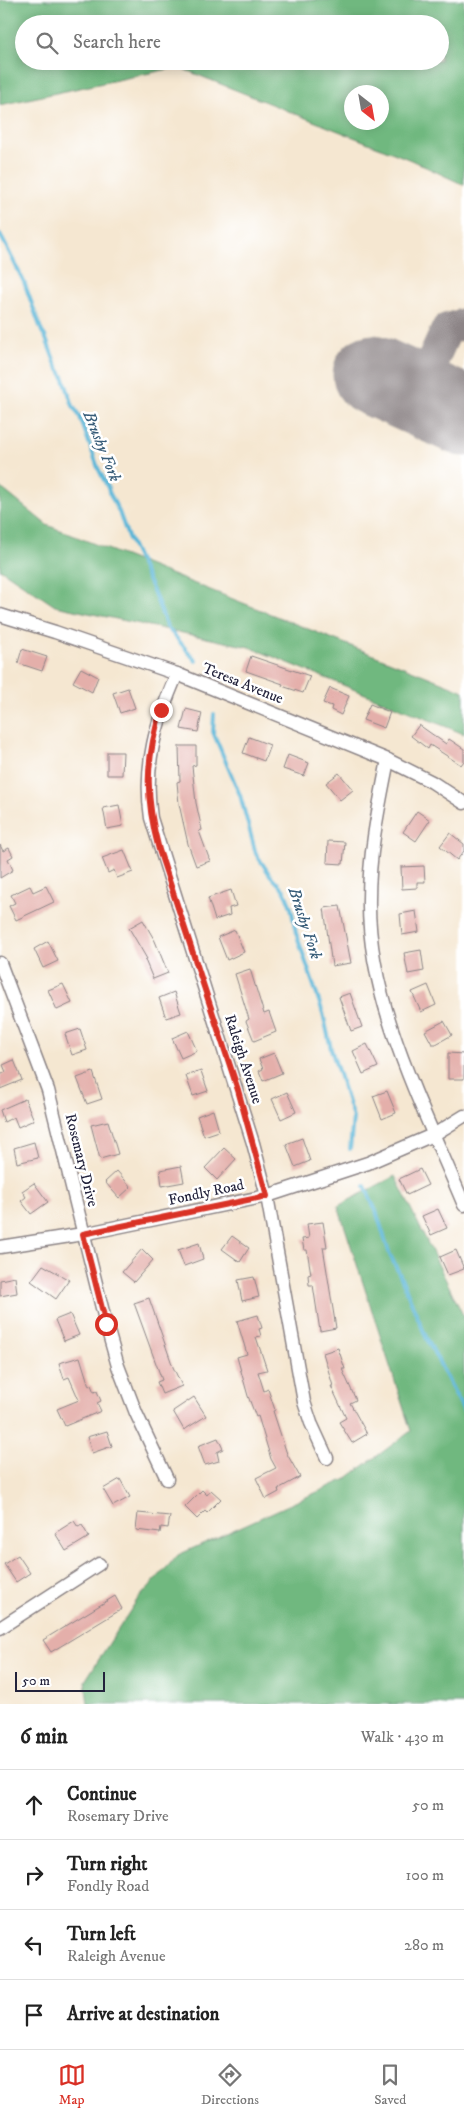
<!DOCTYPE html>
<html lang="en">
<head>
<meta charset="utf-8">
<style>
  :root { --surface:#fff; --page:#f2f2f2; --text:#222; --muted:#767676; --line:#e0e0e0; --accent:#d93025 }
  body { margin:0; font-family:"IM FELL DW Pica",serif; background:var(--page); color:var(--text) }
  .compass { position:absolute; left:344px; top:85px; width:45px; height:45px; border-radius:50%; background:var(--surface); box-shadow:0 2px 12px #0003; rotate:149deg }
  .scale { position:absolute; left:15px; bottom:12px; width:90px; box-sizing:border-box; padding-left:5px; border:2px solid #22223b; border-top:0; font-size:14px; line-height:18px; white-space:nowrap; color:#22223b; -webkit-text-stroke:4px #fff; paint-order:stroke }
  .stop { position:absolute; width:15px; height:15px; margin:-11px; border:4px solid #d93025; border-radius:50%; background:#fff }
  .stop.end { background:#d93025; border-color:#fff; box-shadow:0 1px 5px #0008 }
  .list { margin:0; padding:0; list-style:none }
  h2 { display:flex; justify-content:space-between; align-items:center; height:65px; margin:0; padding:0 20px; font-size:21px }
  h2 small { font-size:16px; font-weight:400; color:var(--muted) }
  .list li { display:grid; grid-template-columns:32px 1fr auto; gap:15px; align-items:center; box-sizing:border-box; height:70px; padding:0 20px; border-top:1px solid var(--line) }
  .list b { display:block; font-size:19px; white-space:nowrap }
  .list p { margin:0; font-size:16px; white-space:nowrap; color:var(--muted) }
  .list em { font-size:16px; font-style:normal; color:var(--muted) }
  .icon { flex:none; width:28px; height:28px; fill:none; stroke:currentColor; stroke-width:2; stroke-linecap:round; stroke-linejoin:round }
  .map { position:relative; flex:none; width:464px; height:1704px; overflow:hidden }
  .search { position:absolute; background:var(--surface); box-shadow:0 2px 12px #0003; left:15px; right:15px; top:15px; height:55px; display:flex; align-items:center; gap:12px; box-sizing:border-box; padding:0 18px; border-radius:28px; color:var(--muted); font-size:19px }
  .sheet { height:345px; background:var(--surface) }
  nav { display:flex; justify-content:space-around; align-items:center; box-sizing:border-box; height:70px; border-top:1px solid var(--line); background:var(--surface); font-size:14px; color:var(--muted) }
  nav a { display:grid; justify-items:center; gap:2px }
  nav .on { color:var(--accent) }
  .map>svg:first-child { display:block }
</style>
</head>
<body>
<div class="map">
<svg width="464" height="1704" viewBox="0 0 464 1704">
  <rect width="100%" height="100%" fill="#fff"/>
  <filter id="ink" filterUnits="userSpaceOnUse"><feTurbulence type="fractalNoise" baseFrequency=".02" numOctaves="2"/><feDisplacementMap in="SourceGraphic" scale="10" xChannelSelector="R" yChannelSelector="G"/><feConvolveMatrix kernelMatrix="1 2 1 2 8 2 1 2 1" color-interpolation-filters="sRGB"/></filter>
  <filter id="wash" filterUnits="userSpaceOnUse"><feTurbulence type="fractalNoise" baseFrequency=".0096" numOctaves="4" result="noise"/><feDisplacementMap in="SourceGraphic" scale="20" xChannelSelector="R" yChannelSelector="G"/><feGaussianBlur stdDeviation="1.12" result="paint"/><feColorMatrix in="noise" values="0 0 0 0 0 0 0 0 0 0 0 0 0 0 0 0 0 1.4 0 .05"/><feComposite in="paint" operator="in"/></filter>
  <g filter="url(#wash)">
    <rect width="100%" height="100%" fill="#f5e7d1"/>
    <g fill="#70b87f" stroke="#496d5d" fill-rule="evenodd">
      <path d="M 0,0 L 464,0 L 464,185 L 411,160 L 178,67 L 0,105 ZM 24,24 L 440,24 L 440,61 L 24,61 ZM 382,92 L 382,122 L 352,122 L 352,92 Z"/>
      <path d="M 0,487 L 47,525 L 464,691 L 464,734 L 249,647 L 55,606 L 0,569 Z"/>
      <path d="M 395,1176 L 464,1317 L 464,1704 L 88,1704 L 85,1681 L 137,1600 L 178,1555 L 346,1479 L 411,1431 L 338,1206 Z"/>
    </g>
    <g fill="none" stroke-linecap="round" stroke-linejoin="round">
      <g stroke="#59b5d7" stroke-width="4">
        <path d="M 0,234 L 24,282 L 42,332 L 45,336 L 56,365 L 63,376 L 73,406 L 80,417 L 98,468 L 108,488 L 109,492 L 119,512 L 128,537 L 154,593 L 167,627 L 196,661"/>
        <path d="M 214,714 L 213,732 L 240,795 L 256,854 L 270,875 L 284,890 L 291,907 L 296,933 L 323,1013 L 331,1049 L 353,1118 L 350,1149"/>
        <path d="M 365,1186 L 376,1211 L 390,1255 L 400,1275 L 426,1337 L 464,1411"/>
      </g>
      <path stroke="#8c8486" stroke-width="32" d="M 417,395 L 447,329 L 464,324"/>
      <path stroke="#8c8486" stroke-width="81" d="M 373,375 L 464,416"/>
    </g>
    <g id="blocks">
      <g fill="#e4afaa">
        <path d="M 22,649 L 47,657 L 42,671 L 18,663 Z"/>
        <path d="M 251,656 L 310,676 L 303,693 L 282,686 L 283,684 L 246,671 Z"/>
        <path d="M 81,668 L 98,677 L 92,692 L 73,682 Z"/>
        <path d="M 128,688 L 135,708 L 120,713 L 113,693 Z"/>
        <path d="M 330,688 L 349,696 L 341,715 L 331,710 L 332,706 L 323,703 Z"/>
        <path d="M 370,704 L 390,712 L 384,728 L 363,720 Z"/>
        <path d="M 186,709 L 202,713 L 198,732 L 181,729 Z"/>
        <path d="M 419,725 L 446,744 L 449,739 L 464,749 L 464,761 L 461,765 L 430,745 L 428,749 L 411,736 Z"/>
        <path d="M 249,737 L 270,745 L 264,761 L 243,753 Z"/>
        <path d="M 179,746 L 196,746 L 196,765 L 192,766 L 196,803 L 202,830 L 199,831 L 210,861 L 196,866 L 188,844 L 179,804 L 177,782 L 180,781 Z"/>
        <path d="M 107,752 L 123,752 L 122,775 L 107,775 Z"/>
        <path d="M 288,755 L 309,763 L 304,776 L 283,769 Z"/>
        <path d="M 339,773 L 353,790 L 340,800 L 326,783 Z"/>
        <path d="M 119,805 L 123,826 L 107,829 L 103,808 Z"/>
        <path d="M 417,811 L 430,820 L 416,841 L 403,832 Z"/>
        <path d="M 450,833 L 464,844 L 464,851 L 457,860 L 440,846 Z"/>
        <path d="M 328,841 L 345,842 L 343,864 L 327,863 Z"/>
        <path d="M 0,845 L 3,851 L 9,848 L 13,856 L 8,859 L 13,870 L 0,878 Z"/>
        <path d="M 124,850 L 133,872 L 117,878 L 114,870 L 108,873 L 102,858 Z"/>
        <path d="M 424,866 L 425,882 L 417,882 L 417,888 L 402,889 L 401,867 Z"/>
        <path d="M 30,886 L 33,892 L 46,886 L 54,902 L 16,920 L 9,906 L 15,903 L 11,895 Z"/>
        <path d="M 231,890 L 236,906 L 229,908 L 230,915 L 215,920 L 208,898 Z"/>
        <path d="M 340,906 L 351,963 L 332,966 L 324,908 Z"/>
        <path d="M 416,911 L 419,932 L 402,935 L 400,914 Z"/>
        <path d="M 143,920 L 155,941 L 168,973 L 153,979 L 145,960 L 147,959 L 129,928 Z"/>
        <path d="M 235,930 L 244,952 L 227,960 L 218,937 Z"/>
        <path d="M 48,941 L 58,961 L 43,968 L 34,949 Z"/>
        <path d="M 421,950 L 424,971 L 408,974 L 404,953 Z"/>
        <path d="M 250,969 L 264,1014 L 269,1012 L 276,1032 L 254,1041 L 246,1021 L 249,1019 L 235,974 Z"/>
        <path d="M 63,984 L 72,1003 L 57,1010 L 48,990 Z"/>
        <path d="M 428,985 L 436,1005 L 421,1012 L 412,992 Z"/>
        <path d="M 174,992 L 181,1013 L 166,1018 L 159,998 Z"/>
        <path d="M 350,993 L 362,1027 L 351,1031 L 339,997 Z"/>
        <path d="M 444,1021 L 452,1035 L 436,1044 L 432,1044 L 425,1031 Z"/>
        <path d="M 80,1029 L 87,1050 L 72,1055 L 65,1034 Z"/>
        <path d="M 188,1031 L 197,1051 L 181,1058 L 172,1038 Z"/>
        <path d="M 367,1044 L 378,1067 L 363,1074 L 353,1051 Z"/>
        <path d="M 274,1053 L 282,1073 L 263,1081 L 259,1071 L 263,1069 L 259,1059 Z"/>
        <path d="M 448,1053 L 464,1054 L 464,1079 L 448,1079 Z"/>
        <path d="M 14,1060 L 22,1080 L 0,1089 L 0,1075 L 6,1072 L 3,1065 Z"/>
        <path d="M 201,1071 L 208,1091 L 193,1096 L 186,1076 Z"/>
        <path d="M 93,1072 L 102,1099 L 87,1104 L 77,1078 Z"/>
        <path d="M 387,1091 L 396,1113 L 382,1119 L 373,1096 Z"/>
        <path d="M 287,1092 L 296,1112 L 281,1119 L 272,1099 Z"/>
        <path d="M 25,1099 L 34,1120 L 18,1127 L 14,1117 L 4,1122 L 0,1110 Z"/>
        <path d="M 213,1110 L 219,1131 L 204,1136 L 197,1116 Z"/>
        <path d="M 108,1121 L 118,1154 L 100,1159 L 91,1125 Z"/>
        <path d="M 302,1138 L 310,1161 L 295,1167 L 286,1144 Z"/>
        <path d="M 34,1142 L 38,1158 L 17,1163 L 14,1148 Z"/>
        <path d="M 224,1148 L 236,1159 L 217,1180 L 205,1168 Z"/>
        <path d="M 181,1166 L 184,1182 L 162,1186 L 160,1170 Z"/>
        <path d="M 420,1169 L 428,1185 L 407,1195 L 399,1179 Z"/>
        <path d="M 117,1171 L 131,1187 L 119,1198 L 105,1182 Z"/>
        <path d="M 34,1183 L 48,1202 L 31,1214 L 21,1201 L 26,1197 L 22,1191 Z"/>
        <path d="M 438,1209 L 447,1228 L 431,1235 L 422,1216 Z"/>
        <path d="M 323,1222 L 327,1247 L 323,1247 L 336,1328 L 320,1331 L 313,1285 L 309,1285 L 308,1275 L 311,1274 L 307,1250 L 304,1250 L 302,1239 L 309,1238 L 307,1224 Z"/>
        <path d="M 232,1236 L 249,1248 L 240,1262 L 222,1249 Z"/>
        <path d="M 199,1243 L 203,1259 L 184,1266 L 178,1250 Z"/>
        <path d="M 142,1249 L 153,1260 L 134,1282 L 122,1272 Z"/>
        <path d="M 456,1250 L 464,1269 L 448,1275 L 440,1257 Z"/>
        <path d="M 43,1265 L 69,1280 L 56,1299 L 31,1281 Z"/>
        <path d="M 15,1277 L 17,1293 L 0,1296 L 0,1280 Z"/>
        <path d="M 254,1277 L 259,1297 L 242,1301 L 238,1280 Z"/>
        <path d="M 149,1298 L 173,1367 L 182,1386 L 162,1394 L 157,1382 L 162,1380 L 134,1303 Z"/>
        <path d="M 70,1314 L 79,1335 L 64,1341 L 55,1320 Z"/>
        <path d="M 258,1315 L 262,1328 L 259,1329 L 261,1336 L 256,1337 L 267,1370 L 258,1372 L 264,1391 L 268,1389 L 275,1410 L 273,1411 L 287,1454 L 300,1477 L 278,1489 L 279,1492 L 266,1499 L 256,1478 L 276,1468 L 271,1459 L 258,1416 L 256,1417 L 248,1396 L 237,1357 L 247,1354 L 237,1321 Z"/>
        <path d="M 338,1348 L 345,1369 L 342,1369 L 356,1400 L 350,1403 L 367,1434 L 352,1443 L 339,1422 L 346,1418 L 331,1386 L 333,1386 L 323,1353 Z"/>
        <path d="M 80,1357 L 89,1386 L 91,1385 L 94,1392 L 97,1391 L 101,1401 L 97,1403 L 101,1411 L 65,1426 L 57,1409 L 79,1400 L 69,1377 L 64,1379 L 59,1363 Z"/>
        <path d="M 194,1397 L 206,1416 L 184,1430 L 173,1411 Z"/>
        <path d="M 107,1431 L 112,1446 L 92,1453 L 87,1437 Z"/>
        <path d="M 218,1438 L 223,1449 L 217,1452 L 219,1461 L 205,1465 L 198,1446 Z"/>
        <path d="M 120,1479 L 130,1497 L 113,1506 L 103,1489 Z"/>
        <path d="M 202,1490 L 207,1495 L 211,1490 L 221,1499 L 207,1513 L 205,1511 L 197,1519 L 185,1507 Z"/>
        <path d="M 138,1513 L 170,1516 L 168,1528 L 161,1527 L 160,1533 L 136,1530 Z"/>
        <path d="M 74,1521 L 78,1527 L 82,1525 L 89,1537 L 66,1551 L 55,1533 Z"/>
        <path d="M 18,1555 L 30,1573 L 16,1582 L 4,1564 Z"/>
        <path d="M 115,1596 L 122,1609 L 51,1652 L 43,1640 Z"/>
      </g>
    </g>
  </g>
  <g filter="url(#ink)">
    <use href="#blocks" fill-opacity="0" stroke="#8c8486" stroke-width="1"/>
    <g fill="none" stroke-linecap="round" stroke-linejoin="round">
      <defs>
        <g id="minor">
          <path d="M 0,615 L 55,632 L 177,674 L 388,760 L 432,782 L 464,803"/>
          <path d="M 177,674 C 156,722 143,765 151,818 L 253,1143 L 267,1196 L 304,1402 L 311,1423 L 327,1458"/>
          <path d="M 388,760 C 379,806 369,852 369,899 C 367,1002 425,1111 464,1205"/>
          <path d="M 0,963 L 48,1090 L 106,1324 L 118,1366 L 136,1413 L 167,1479"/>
          <path d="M 0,1247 L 83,1234 L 267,1196 L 368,1163 L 435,1134 L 464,1116"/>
          <path d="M 0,1628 L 99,1564"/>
        </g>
      </defs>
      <use href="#minor" stroke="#8c8486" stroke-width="15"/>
      <use href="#minor" stroke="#fff" stroke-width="12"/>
    </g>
  </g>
  <g fill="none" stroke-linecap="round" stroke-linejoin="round" filter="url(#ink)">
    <path stroke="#d93025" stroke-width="6" d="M 106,1324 L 83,1234 L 267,1196 L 238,1090 L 159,850 C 145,797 145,762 161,710"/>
  </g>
  <g text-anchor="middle" stroke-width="5" stroke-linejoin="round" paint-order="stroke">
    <g font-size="15" fill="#22223b" stroke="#fff">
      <text transform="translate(243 683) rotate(22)" y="5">Teresa Avenue</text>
      <text transform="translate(244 1059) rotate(72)" y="5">Raleigh Avenue</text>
      <text transform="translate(82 1160) rotate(76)" y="5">Rosemary Drive</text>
      <text transform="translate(206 1192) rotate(-12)" y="5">Fondly Road</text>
    </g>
    <g font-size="16" font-style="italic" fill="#385d79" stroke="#fff">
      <text transform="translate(103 446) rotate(68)" y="6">Brushy Fork</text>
      <text transform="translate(306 923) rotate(72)" y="6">Brushy Fork</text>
    </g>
  </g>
</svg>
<svg class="compass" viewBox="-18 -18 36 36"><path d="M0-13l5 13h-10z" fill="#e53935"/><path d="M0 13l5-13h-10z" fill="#767676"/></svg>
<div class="scale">50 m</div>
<div class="stop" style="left:106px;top:1324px"></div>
<div class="stop end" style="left:161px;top:710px"></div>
<div class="search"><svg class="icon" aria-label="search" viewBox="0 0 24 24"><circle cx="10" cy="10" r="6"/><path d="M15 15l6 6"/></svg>Search here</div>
</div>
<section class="sheet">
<h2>6 min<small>Walk · 430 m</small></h2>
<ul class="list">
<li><svg class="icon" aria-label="ahead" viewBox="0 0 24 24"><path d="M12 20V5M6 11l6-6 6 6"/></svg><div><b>Continue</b><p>Rosemary Drive</p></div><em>50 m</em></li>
<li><svg class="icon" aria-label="right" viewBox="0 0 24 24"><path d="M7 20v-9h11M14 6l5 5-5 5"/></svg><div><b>Turn right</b><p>Fondly Road</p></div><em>100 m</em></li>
<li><svg class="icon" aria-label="left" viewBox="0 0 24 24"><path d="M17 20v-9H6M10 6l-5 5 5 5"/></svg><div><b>Turn left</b><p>Raleigh Avenue</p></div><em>280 m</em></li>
<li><svg class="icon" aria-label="arrive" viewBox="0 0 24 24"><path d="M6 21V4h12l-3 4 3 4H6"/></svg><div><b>Arrive at destination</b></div></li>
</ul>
</section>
<nav>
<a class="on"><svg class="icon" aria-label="map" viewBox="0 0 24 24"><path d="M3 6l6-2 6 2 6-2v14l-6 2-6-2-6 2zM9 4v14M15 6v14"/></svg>Map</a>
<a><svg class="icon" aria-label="directions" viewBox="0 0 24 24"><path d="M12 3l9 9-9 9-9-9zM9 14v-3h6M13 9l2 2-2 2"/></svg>Directions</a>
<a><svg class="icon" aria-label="saved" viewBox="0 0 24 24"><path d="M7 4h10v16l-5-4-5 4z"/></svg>Saved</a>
</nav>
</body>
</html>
